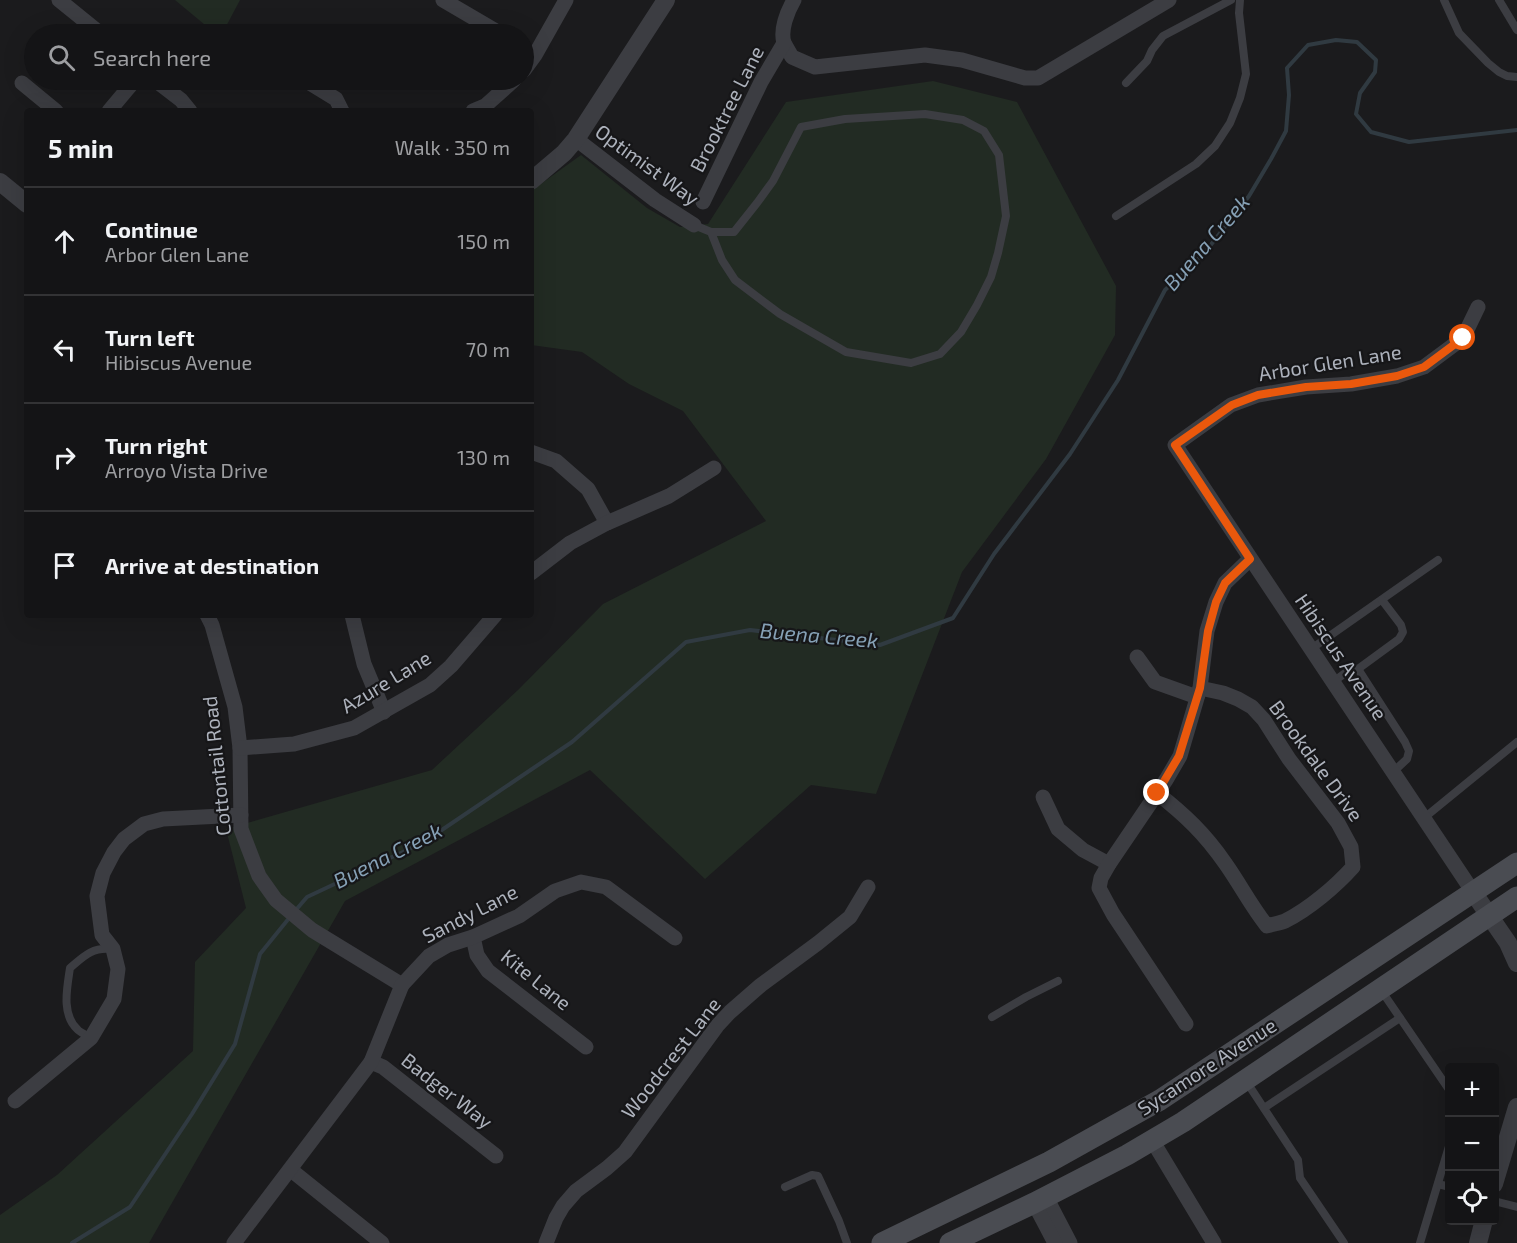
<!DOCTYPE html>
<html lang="en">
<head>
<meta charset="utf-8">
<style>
  :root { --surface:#141416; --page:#212123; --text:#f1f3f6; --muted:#9d9ea1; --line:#333335 }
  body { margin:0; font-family:"Exo 2",sans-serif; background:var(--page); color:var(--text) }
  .controls { position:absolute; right:18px; bottom:18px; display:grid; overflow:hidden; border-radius:6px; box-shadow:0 6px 24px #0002 }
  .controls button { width:54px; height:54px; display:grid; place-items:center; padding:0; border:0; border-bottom:2px solid var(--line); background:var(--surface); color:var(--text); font:30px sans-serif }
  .stop { position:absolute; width:18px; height:18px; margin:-14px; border:4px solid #ea580c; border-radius:50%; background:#fff }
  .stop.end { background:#ea580c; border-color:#fff; box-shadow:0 2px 6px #0008 }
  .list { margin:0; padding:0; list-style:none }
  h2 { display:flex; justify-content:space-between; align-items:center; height:78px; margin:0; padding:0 24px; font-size:26px }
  h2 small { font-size:20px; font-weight:400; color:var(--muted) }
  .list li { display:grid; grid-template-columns:39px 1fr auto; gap:18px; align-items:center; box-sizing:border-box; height:108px; padding:0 24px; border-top:2px solid var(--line) }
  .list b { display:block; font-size:22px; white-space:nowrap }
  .list p { margin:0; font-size:20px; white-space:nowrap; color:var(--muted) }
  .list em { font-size:20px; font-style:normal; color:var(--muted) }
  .icon { flex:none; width:33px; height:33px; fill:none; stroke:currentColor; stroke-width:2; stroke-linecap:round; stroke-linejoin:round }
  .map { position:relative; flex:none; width:1517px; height:1243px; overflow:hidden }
  .search { position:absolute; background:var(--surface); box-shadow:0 6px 24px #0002; left:24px; top:24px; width:510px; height:66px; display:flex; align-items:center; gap:15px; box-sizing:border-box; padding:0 21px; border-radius:33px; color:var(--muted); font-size:22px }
  .panel { position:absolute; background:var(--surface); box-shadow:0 6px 24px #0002; left:24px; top:108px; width:510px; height:510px; border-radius:6px }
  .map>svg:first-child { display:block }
</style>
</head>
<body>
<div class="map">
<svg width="1517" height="1243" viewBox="0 0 1517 1243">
  <rect width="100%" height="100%" fill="#1b1b1d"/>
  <g fill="#222b23">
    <path d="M 175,0 L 240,0 L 222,34 L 216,34 Z"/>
    <path d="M 933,81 L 1017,102 L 1116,286 L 1115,335 L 1046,459 L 962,572 L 876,794 L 811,785 L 705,879 L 590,770 L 345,901 L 149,1243 L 0,1243 L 0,1215 L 57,1175 L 193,1051 L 195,962 L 246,908 L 226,829 L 432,770 L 518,690 L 603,604 L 766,521 L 683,411 L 629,384 L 582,352 L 531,345 L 531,191 L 581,155 L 647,208 L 680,227 L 708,224 L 786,102 Z"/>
  </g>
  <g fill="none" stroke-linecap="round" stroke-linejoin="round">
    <g stroke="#303a41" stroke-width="4">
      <path d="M 295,911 L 307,897 L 424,842 L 572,742 L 686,642 L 750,630 L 880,645 L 953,618 L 994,554 L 1070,454 L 1118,380 L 1165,290 L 1206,251 L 1249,196 L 1271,159 L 1286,131 L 1289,95 L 1287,68 L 1308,45 L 1336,40 L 1357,42 L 1376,60 L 1375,72 L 1360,93 L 1356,114 L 1371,132 L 1409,142 L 1517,130"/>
      <path d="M 72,1243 L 130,1207 L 192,1114 L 235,1044 L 260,954 L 290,917"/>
    </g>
    <g stroke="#3c3d42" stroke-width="8">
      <path d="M 1444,0 L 1459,33 L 1488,63 L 1499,72 L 1507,76 L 1517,77"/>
      <path d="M 1499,0 L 1517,30"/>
      <path d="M 1126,83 L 1147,61 L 1152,50 L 1163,36 L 1231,0"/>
      <path d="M 1116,216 L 1196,164 L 1215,146 L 1230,123 L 1240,98 L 1246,74 L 1239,13 L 1240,0"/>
      <path d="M 694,225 L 711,232 L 722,260 L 735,280 L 780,314 L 846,352 L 911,363 L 940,354 L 961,332 L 977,305 L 991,277 L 998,253 L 1006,216 L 999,155 L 984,131 L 963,120 L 925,114 L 845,119 L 801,127 L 773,181 L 757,203 L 734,232 L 711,232"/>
      <path d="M 1311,649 L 1438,560"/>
      <path d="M 1358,669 L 1405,742 L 1409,751 L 1407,759 L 1393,772"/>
      <path d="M 1333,682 L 1352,668 L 1358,669 L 1399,639 L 1403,632 L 1401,625 L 1382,600"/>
      <path d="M 1424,818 L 1517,742"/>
      <path d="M 1381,990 L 1450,1091"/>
      <path d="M 992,1017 L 1026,997 L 1058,981"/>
      <path d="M 91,1038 C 87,1035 81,1033 78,1030 C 61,1015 67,988 70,968 C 83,957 92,947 111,949"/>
      <path d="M 1246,1081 L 1298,1160 L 1300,1178 L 1344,1243"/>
      <path d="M 1264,1108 L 1400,1018"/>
      <path d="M 1438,1184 L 1450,1187"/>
      <path d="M 785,1187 L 812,1175 L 818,1176 L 839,1221 L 847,1243"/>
      <path d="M 1494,1201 L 1517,1207"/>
      <path d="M 1420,1243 L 1450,1143"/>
    </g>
    <g stroke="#3c3d42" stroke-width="15">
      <path d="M 59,0 L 101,34"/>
      <path d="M 443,0 L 501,34"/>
      <path d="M 784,43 L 792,57 L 815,67 L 925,55 L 962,60 L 1025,78 L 1038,78 L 1169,0"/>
      <path d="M 524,70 L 535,55 L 566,0"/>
      <path d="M 155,80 L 181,100 L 190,111"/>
      <path d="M 305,80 L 336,99 L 342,111"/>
      <path d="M 22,83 L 56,111"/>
      <path d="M 109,111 L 135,80"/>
      <path d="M 473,111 L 485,106 L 514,80"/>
      <path d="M 576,139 L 655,200 L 694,225"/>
      <path d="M 703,202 L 761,82 L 784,43 C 780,30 787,12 794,0"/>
      <path d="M 531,452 L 556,461 L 588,489 L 607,523"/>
      <path d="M 531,573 L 570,543 L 607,523 L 669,496 L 714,468"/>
      <path d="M 207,615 L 212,625 L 235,707 L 240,748 L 241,829 L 259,876 L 276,900 L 312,930 L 402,985"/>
      <path d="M 352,615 L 364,664 L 384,712"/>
      <path d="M 1137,657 L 1155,682 L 1197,697"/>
      <path d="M 240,748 L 294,744 L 354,728 L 430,685 L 451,666 L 495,615"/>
      <path d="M 1157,793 C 1185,815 1205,834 1225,863 C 1240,884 1251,906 1267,926 C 1273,924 1280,923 1285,921 C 1309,909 1336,886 1353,867 L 1351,847 L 1338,823 L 1289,759 L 1264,720 L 1252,707 L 1238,699 L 1223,693 L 1200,688"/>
      <path d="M 1043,797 L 1058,829 L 1083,850 L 1109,864"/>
      <path d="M 1473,892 L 1175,445 L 1231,405 L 1258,395 L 1306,387 L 1351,384 L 1397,376 L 1424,367 L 1463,338 L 1478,307"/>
      <path d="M 473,937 L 477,955 L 488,971 L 586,1047"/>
      <path d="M 1186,1024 L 1113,914 L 1099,888 L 1101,878 L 1109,864 L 1166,780 L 1180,756 L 1200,688 L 1207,631 L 1216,602 L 1225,583 L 1250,559"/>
      <path d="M 371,1062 L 383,1067 L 496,1156"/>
      <path d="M 15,1101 L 91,1038 L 114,999 L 118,969 L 113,949 L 102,935 L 97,896 L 103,873 L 114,852 L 124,839 L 144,824 L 163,819 L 241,815"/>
      <path d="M 1152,1140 L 1214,1243"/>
      <path d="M 291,1170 L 382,1243"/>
      <path d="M 1046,1197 L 1070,1243"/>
      <path d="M 1034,1203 L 1055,1243"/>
      <path d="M 234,1243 L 371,1062 L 402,985 L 429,956 L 448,945 L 473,937 L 519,916 L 555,891 L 581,882 L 606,887 L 675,938"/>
      <path d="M 546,1243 L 556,1218 L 563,1206 L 576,1191 L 607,1168 L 625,1152 L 717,1026 L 730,1012 L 761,985 L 818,943 L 850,917 L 868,887"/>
    </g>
    <g stroke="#3c3d42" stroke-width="18">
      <path d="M 531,181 L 564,153 L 576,139 L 666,0"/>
      <path d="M 0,182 L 27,204"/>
      <path d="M 1473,892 L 1508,943 L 1517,963"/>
      <path d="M 1494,1184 L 1517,1107"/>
      <path d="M 1478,1243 L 1484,1220"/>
    </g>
    <g stroke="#4a4c52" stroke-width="21">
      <path d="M 882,1243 L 1049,1162 L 1160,1100 L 1517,863"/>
      <path d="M 950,1243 L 1034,1203 L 1127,1155 L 1183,1122 L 1517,897"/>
    </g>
  </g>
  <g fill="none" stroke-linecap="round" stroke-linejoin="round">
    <path stroke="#ea580c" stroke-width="8" d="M 1157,793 L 1179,756 L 1200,688 L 1208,631 L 1216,602 L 1225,583 L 1250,559 L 1175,445 L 1232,405 L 1258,395 L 1306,387 L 1351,384 L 1397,376 L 1424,367 L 1463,338"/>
  </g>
  <g text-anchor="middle" stroke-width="4.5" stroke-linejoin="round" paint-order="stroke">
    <g font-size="20" fill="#adb2bc" stroke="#161618">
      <text transform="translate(727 109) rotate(-63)" y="7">Brooktree Lane</text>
      <text transform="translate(647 165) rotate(36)" y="7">Optimist Way</text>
      <text transform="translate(1330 363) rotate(-9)" y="7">Arbor Glen Lane</text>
      <text transform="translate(1341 657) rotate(56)" y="7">Hibiscus Avenue</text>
      <text transform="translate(386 682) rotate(-31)" y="7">Azure Lane</text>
      <text transform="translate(1316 761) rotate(54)" y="7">Brookdale Drive</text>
      <text transform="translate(217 766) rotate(-96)" y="7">Cottontail Road</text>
      <text transform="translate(470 914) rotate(-27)" y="7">Sandy Lane</text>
      <text transform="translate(536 980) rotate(39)" y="7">Kite Lane</text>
      <text transform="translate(671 1058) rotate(-52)" y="7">Woodcrest Lane</text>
      <text transform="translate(1207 1067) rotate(-33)" y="7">Sycamore Avenue</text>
      <text transform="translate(447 1091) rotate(38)" y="7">Badger Way</text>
    </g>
    <g font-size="21" font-style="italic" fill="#86a1b6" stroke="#161618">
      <text transform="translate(1207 243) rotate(-49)" y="7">Buena Creek</text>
      <text transform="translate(819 636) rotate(5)" y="7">Buena Creek</text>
      <text transform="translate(388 856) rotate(-27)" y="7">Buena Creek</text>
    </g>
  </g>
</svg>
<div class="controls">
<button>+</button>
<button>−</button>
<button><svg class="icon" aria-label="locate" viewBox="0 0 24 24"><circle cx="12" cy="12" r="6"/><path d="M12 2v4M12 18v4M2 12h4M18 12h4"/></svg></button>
</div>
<div class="stop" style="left:1463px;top:338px"></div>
<div class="stop end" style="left:1157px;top:793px"></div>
<div class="search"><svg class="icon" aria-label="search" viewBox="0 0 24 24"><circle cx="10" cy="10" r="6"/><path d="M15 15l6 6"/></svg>Search here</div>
<section class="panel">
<h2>5 min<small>Walk · 350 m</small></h2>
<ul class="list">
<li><svg class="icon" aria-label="ahead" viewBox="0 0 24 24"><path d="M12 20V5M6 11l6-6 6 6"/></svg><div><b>Continue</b><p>Arbor Glen Lane</p></div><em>150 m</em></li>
<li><svg class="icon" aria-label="left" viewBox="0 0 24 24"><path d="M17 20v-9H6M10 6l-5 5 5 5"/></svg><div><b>Turn left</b><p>Hibiscus Avenue</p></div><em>70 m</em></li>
<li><svg class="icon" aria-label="right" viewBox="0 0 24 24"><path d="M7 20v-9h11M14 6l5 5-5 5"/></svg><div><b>Turn right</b><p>Arroyo Vista Drive</p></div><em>130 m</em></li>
<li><svg class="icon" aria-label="arrive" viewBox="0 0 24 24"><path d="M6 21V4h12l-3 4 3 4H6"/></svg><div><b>Arrive at destination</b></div></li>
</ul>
</section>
</div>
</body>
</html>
